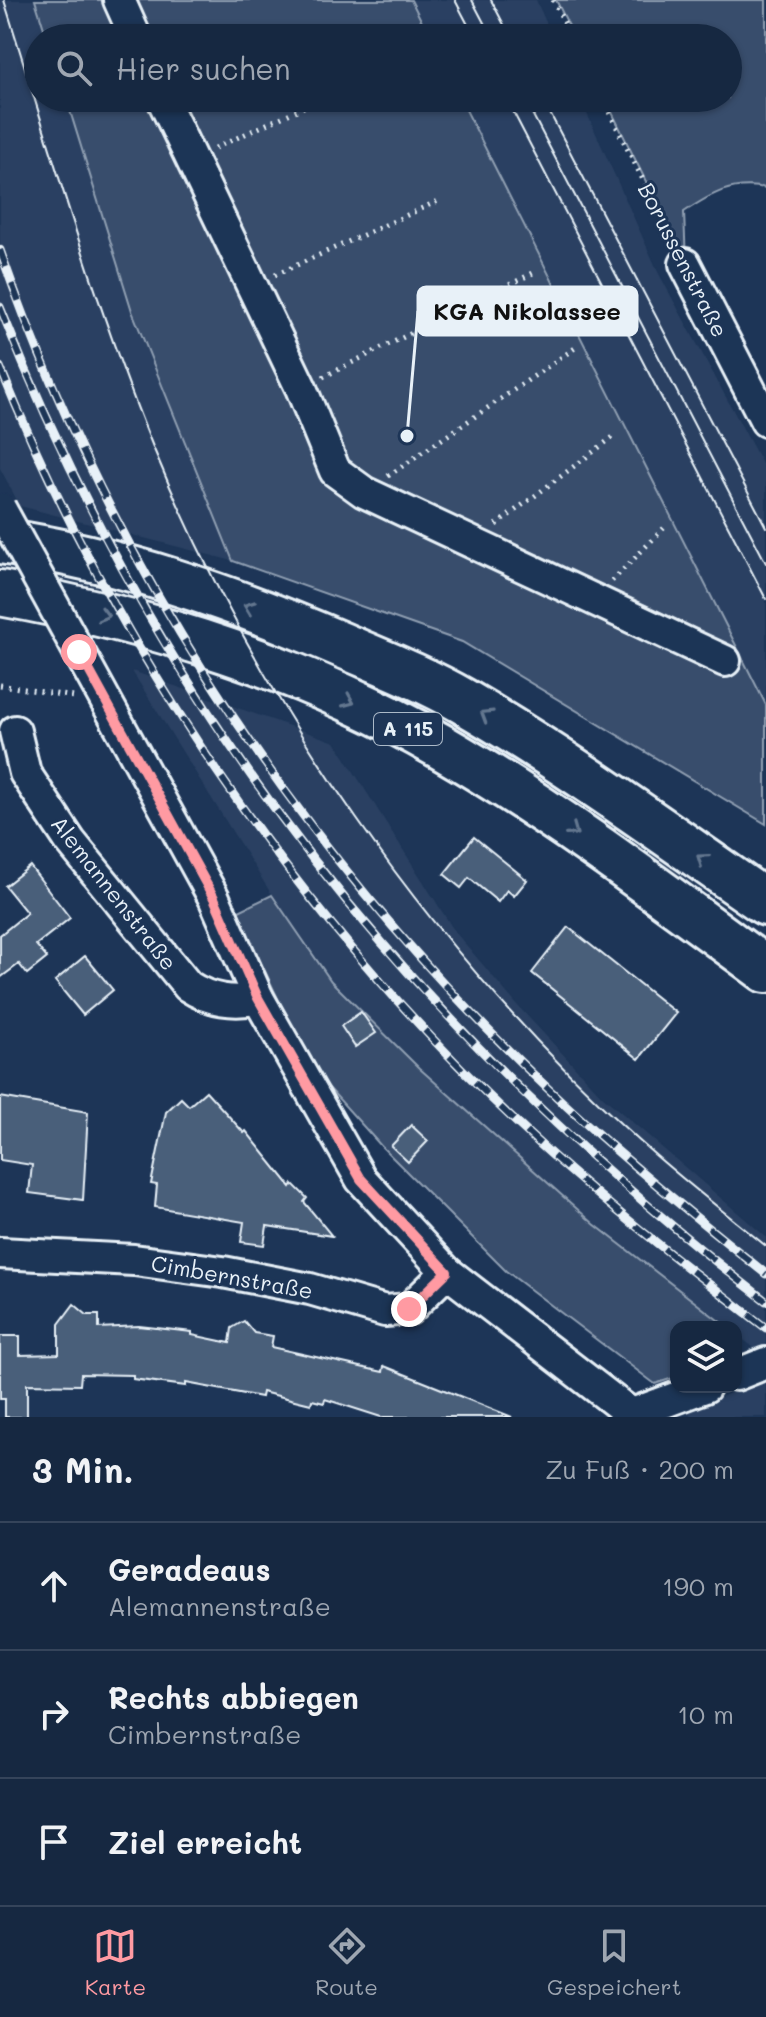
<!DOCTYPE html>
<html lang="de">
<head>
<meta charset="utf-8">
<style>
  :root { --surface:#162841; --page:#23344c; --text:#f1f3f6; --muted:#9ea6b1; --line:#35445a; --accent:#ff9aa2 }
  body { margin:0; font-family:Mali,sans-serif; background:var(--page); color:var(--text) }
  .controls { position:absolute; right:24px; bottom:24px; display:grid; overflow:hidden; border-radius:16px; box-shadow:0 2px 6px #0004 }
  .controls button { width:72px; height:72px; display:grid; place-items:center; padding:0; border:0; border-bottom:2px solid var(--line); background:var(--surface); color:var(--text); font:40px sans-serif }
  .stop { position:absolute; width:24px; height:24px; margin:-18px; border:6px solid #ff9aa2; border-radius:50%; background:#fff }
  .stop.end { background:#ff9aa2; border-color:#fff; box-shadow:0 2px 8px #0008 }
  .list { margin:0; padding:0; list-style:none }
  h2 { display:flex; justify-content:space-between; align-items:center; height:104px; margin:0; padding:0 32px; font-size:34px }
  h2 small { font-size:26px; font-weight:400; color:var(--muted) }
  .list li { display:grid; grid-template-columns:52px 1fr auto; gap:24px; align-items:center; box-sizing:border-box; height:128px; padding:0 32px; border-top:2px solid var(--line) }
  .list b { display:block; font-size:30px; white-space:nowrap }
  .list p { margin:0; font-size:26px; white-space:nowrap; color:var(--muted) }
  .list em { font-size:26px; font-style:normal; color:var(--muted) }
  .icon { flex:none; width:44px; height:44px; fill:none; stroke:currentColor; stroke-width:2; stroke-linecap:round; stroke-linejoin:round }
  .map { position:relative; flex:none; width:766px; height:1417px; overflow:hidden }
  .search { position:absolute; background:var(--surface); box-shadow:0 2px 6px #0004; left:24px; right:24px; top:24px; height:88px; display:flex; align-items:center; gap:20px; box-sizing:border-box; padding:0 28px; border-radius:44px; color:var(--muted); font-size:30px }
  .sheet { height:488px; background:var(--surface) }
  nav { display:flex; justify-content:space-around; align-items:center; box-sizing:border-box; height:112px; border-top:2px solid var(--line); background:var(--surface); font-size:22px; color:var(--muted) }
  nav a { display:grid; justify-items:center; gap:4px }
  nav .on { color:var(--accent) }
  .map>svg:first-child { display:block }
</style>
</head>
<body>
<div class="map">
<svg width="766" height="1417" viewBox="0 0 766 1417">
  <rect width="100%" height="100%" fill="#1d3557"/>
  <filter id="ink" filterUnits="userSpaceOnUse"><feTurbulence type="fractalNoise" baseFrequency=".0125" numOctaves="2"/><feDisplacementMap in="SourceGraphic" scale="16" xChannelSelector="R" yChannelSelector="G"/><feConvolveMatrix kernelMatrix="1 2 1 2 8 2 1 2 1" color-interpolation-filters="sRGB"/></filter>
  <g filter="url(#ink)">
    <g fill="#2a4162">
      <path d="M 0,0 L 35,0 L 47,38 L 38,38 L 38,98 L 66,98 L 132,311 L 233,561 L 20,506 L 0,468 Z"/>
      <path d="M 411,0 L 536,0 L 553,38 L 430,38 Z"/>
      <path d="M 460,98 L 580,98 L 659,274 L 766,471 L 766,705 Z"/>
      <path d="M 132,671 L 335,742 L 455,932 L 517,1005 L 602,1096 L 766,1237 L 766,1350 L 761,1353 L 736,1334 L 736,1327 L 727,1327 L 594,1224 L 419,1068 L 331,981 L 272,895 Z"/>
      <path d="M 766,1377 L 766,1417 L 693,1417 L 687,1412 Z"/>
    </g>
    <g fill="#374d6c" stroke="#909fb2" stroke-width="2">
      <path d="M 35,0 L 411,0 L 430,38 L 47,38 Z"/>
      <path d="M 556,0 L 766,0 L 766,188 C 732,181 711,194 684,212 L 686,263 L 605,98 L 728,98 L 728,38 L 575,38 Z"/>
      <path d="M 66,98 L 460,98 L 766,705 L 766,824 L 462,642 L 233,561 L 132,311 Z"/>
      <path d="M 272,895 L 331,981 L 419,1068 L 594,1224 L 727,1327 L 676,1327 L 676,1377 L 655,1384 L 506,1271 L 382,1147 L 311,1068 L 237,912 Z"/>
    </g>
    <g fill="#495e7a" stroke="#e8f1f8" stroke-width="2">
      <path d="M 474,837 L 527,880 L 514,896 L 507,890 L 498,902 L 469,878 L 461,888 L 444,874 Z"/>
      <path d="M 30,866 L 70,918 L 36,945 L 47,958 L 27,974 L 19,964 L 0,978 L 0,935 L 27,913 L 5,886 Z"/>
      <path d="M 568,927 L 676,1013 L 639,1059 L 532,973 Z"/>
      <path d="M 85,956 L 113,990 L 83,1015 L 55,981 Z"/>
      <path d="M 361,1012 L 376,1033 L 355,1047 L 341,1026 Z"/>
      <path d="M 206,1091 L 244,1133 L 246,1131 L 291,1187 L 293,1184 L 307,1198 L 304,1202 L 332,1236 L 267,1226 L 264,1245 L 241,1242 L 244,1222 L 155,1207 L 157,1185 L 151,1184 L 166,1112 L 181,1098 L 189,1106 Z"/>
      <path d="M 0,1097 L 88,1112 L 83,1200 L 29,1193 L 32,1165 L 0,1160 Z"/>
      <path d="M 411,1125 L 428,1141 L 408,1162 L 391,1146 Z"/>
      <path d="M 74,1304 L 87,1315 L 99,1315 L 99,1328 L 139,1326 L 192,1332 L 192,1335 L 230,1343 L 232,1328 L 244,1321 L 254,1333 L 273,1336 L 271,1347 L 383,1372 L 384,1366 L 512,1417 L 381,1417 L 325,1399 L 324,1403 L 312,1400 L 311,1404 L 262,1392 L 261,1397 L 186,1383 L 186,1386 L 133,1379 L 133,1375 L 81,1374 L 80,1385 L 27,1384 L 27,1417 L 5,1417 L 5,1399 L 0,1399 L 0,1336 L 20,1336 L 20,1355 L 59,1354 L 59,1324 Z"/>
    </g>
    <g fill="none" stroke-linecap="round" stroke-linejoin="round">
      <defs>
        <g id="minor">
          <path d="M 119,0 L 136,38"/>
          <path d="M 162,98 L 301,388 L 335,471 L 364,492 L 725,661"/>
          <path d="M 685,264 L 766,421"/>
          <path d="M 79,652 L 214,898 L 258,998 L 361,1179 L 447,1272 L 635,1417"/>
          <path d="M 15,731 L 25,773 L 70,841 L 188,986 C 209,1000 235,1004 258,998"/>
          <path d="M 0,1253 L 134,1260 L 223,1272 L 310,1289 L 385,1311 L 409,1309 L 447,1272"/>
          <path d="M 736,1375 L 766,1363"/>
          <path d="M 624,1417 L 705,1387"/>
        </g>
        <g id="highway">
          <path d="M 0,541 C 119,558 232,598 342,645 C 382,662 425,679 463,701 C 568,762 666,834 766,903"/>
          <path d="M 0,593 C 151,620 307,669 440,746 C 554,812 660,892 766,970"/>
        </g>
      </defs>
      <use href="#minor" stroke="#e8f1f8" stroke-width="36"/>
      <use href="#highway" stroke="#e8f1f8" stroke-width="50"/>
      <g stroke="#e8f1f8" stroke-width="5" stroke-dasharray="2 6" stroke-linecap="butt">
        <path d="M 553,0 L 572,38"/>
        <path d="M 602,98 L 673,240"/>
        <path d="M 215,148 L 323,98"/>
        <path d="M 275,275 L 438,201"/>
        <path d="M 323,377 L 533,273"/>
        <path d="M 388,476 L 575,348"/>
        <path d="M 496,525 L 613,437"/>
        <path d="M 612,581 L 664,528"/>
        <path d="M 0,685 L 74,697"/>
      </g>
      <use href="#minor" stroke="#1d3557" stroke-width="30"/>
      <use href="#highway" stroke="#1d3557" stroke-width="44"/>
      <g stroke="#e8f1f8" stroke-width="2">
        <path d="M 4,0 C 51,150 94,302 153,447 C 260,706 427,947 634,1136 C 676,1175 722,1210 766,1246"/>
        <path d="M 455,0 L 475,38"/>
        <path d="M 472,0 L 492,38"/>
        <path d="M 491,0 L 511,38"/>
        <path d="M 506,98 L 766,599"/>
        <path d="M 524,98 L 766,563"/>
        <path d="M 542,98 L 766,527"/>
      </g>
      <defs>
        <g id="rail">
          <path d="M 0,250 C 105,551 280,823 505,1047 C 587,1129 676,1202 766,1274"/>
          <path d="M 0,307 C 165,724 413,1029 766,1301"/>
          <path d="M 0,367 C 117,655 300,922 529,1134 C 604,1203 685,1266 766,1328"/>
        </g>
      </defs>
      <use href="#rail" stroke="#e8f1f8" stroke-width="9"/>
      <use href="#rail" stroke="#1d3557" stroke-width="6" stroke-dasharray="18" stroke-linecap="butt"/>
      <defs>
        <path id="minor-bridge" d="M 0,508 L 79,652"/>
      </defs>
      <use href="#minor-bridge" stroke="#e8f1f8" stroke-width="36" stroke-linecap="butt"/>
      <use href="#minor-bridge" stroke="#1d3557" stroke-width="30"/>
    </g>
    <defs><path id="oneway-chevron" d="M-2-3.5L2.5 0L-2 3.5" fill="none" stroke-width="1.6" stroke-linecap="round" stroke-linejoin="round" transform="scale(2)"/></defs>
    <g stroke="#64778f">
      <use href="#oneway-chevron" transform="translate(249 607) rotate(-159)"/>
      <use href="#oneway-chevron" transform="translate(104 615) rotate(15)"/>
      <use href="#oneway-chevron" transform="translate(349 701) rotate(23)"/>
      <use href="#oneway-chevron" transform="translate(486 715) rotate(-148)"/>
      <use href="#oneway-chevron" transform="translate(573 831) rotate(36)"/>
      <use href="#oneway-chevron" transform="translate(702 859) rotate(-145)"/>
    </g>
  </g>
  <g fill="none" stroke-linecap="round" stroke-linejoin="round" filter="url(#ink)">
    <path stroke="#ff9aa2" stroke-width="10" d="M 79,652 L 214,898 L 258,998 L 361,1179 L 447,1272 L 409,1309"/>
  </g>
  <g text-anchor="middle" stroke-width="6" stroke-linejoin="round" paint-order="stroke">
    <rect fill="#1d3557" stroke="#abb9c8" stroke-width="2" x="374" y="713" width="68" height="32" rx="6"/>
    <g font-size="20" font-weight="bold" fill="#e8f1f8">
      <text x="408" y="736">A 115</text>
    </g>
    <g font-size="22" fill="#e8f1f8" stroke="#1d3557">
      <text transform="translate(683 260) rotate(63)" y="8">Borussenstraße</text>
      <text transform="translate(114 893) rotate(52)" y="8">Alemannenstraße</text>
      <text transform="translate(232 1277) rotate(10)" y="8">Cimbernstraße</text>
    </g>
  </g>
  <path fill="none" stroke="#e8f1f8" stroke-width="3" d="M407 436L418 311"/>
  <circle fill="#e8f1f8" stroke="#1d3557" stroke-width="3" cx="407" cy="436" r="8"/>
  <rect fill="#e8f1f8" stroke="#e8f1f8" stroke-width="3" x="418" y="287" width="219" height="48" rx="8"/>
  <g font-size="24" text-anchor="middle" font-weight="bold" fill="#111">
    <text x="527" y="320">KGA Nikolassee</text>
  </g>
</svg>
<div class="controls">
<button><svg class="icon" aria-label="layers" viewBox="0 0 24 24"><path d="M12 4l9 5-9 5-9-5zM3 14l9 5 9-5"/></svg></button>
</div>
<div class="stop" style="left:79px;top:652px"></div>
<div class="stop end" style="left:409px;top:1309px"></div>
<div class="search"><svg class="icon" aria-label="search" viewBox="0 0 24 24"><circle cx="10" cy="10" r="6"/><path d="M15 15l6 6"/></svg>Hier suchen</div>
</div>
<section class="sheet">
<h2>3 Min.<small>Zu Fuß · 200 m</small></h2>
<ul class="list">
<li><svg class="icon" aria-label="ahead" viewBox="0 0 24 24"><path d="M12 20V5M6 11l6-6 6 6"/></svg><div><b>Geradeaus</b><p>Alemannenstraße</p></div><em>190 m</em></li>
<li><svg class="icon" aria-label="right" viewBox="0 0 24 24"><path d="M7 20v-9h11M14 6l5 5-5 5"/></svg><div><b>Rechts abbiegen</b><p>Cimbernstraße</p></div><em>10 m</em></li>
<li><svg class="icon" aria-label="arrive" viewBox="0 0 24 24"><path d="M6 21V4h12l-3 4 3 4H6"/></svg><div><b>Ziel erreicht</b></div></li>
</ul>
</section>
<nav>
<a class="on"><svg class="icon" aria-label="map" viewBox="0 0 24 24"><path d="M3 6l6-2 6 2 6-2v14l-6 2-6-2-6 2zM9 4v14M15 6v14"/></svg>Karte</a>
<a><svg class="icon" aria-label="directions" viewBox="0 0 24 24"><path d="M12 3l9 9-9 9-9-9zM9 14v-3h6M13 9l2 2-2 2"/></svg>Route</a>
<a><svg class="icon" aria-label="saved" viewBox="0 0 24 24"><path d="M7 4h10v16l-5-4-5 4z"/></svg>Gespeichert</a>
</nav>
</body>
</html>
